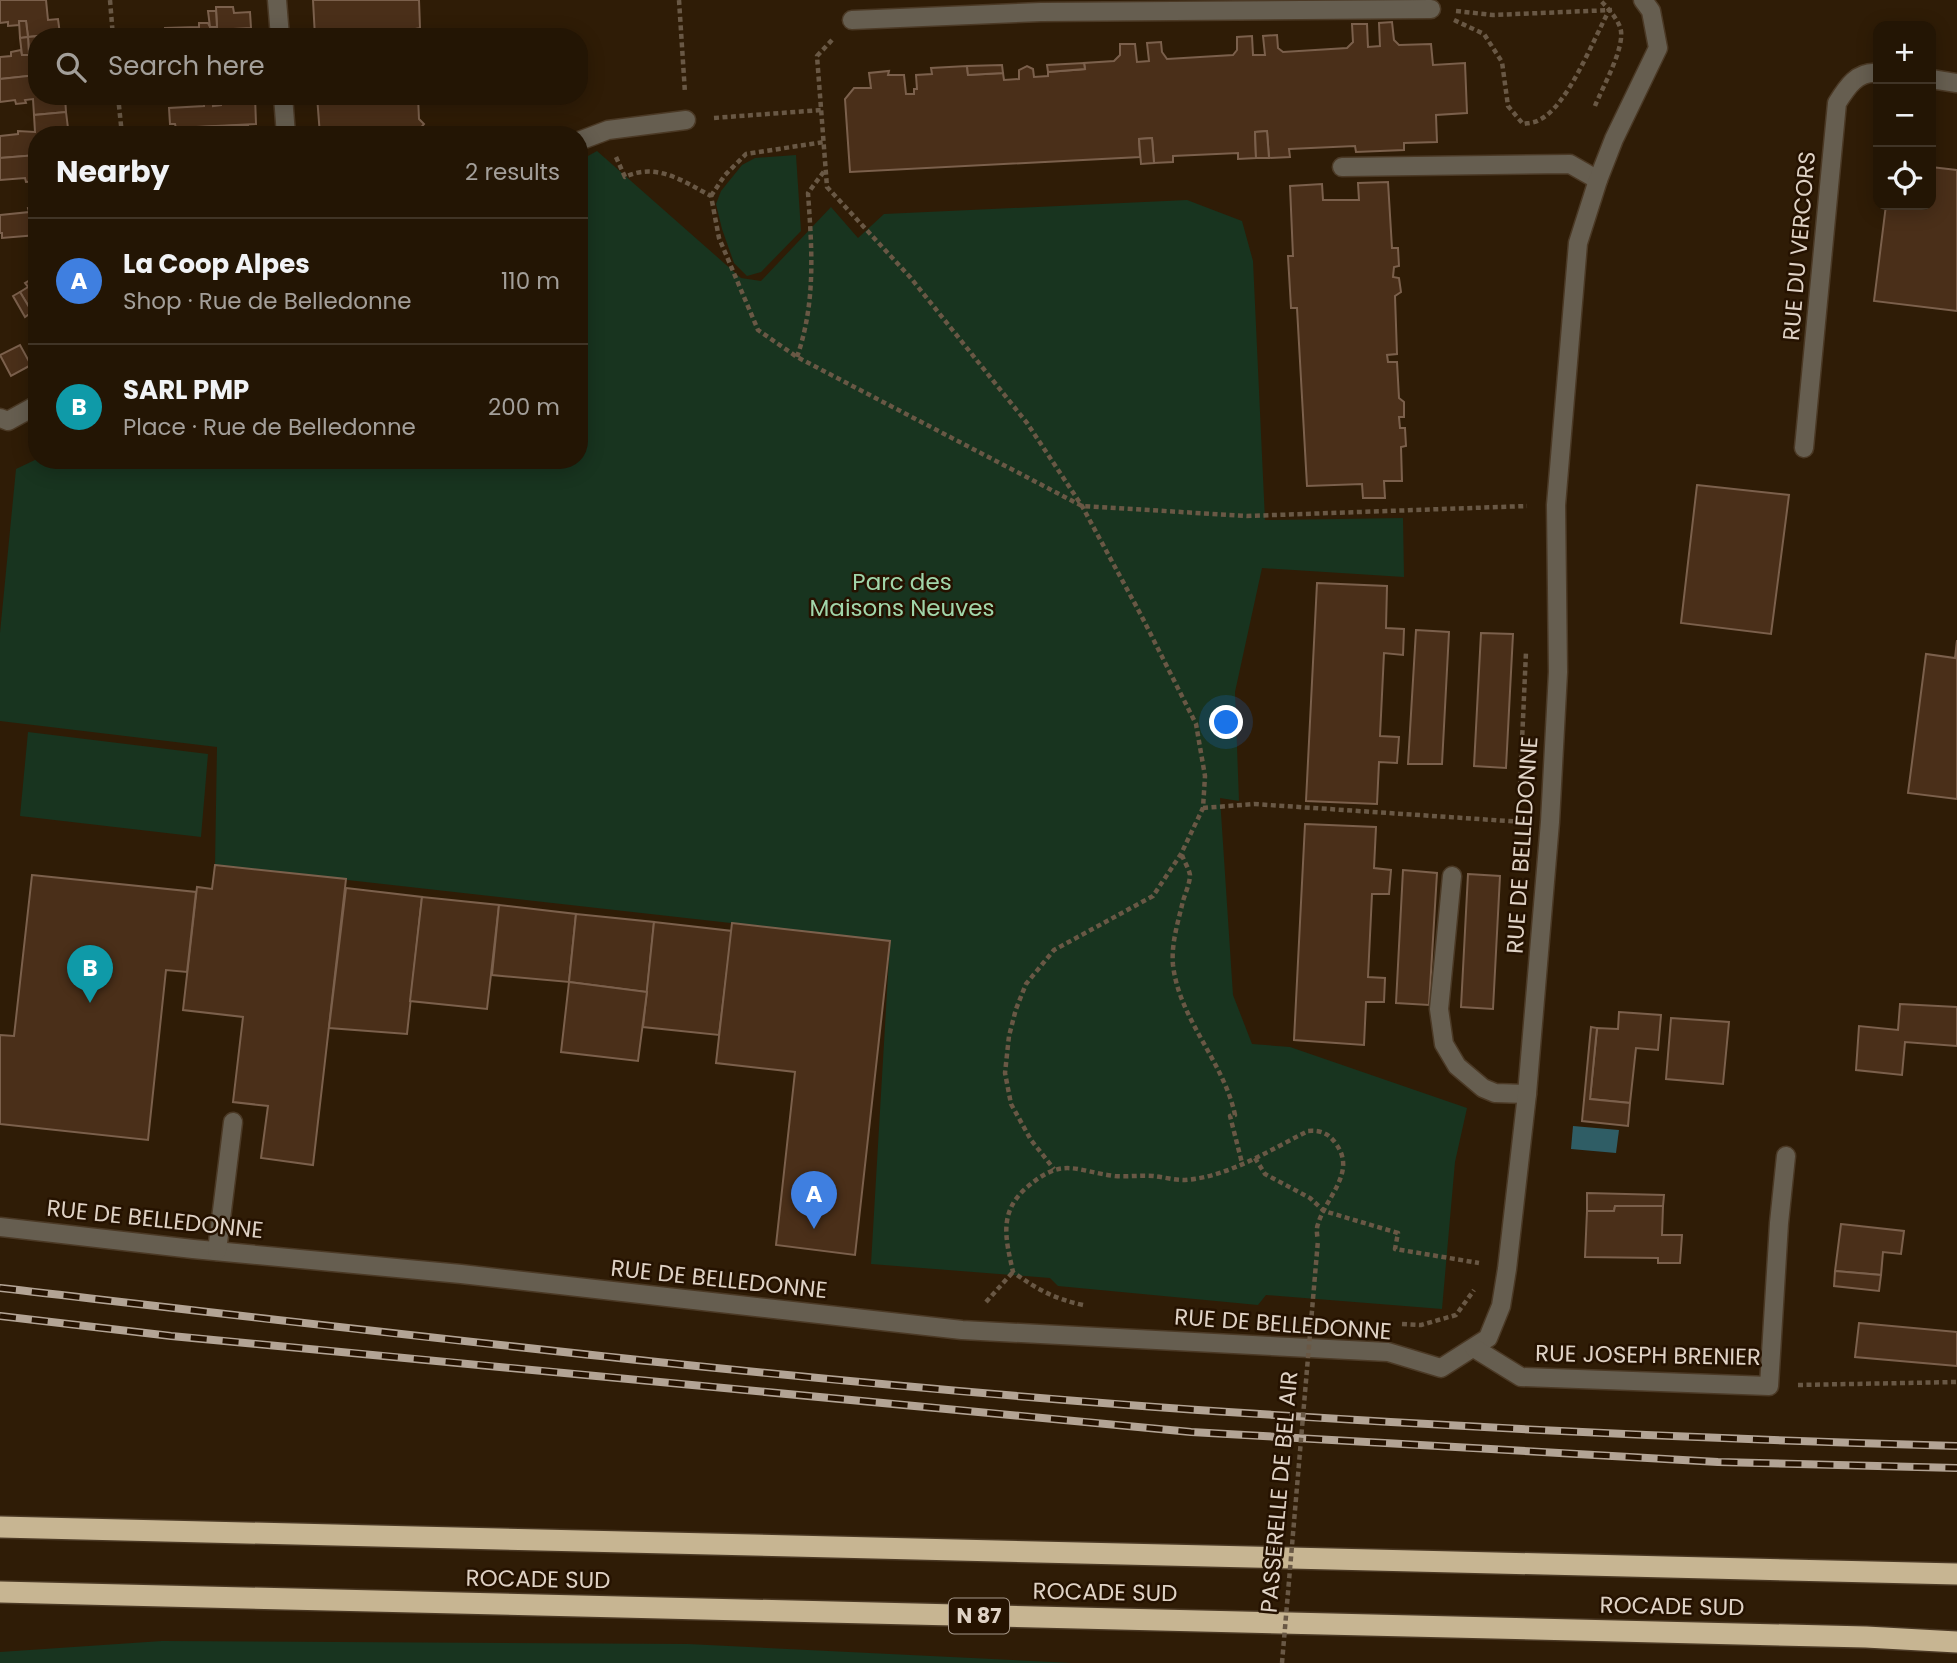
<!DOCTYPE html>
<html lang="en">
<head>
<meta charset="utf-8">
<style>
  :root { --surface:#231504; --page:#2f2213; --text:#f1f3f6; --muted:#a39f9a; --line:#403426; --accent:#7c3aed }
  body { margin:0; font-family:Poppins,sans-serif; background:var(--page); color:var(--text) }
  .controls { position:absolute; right:21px; top:21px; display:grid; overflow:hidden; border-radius:14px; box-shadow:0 4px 18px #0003 }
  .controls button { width:63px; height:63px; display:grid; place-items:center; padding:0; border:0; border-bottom:2px solid var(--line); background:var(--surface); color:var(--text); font:35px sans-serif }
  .you { position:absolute; left:1227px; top:723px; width:24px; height:24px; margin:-18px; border:5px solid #fff; border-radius:50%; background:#1a73e8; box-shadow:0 0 0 10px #1a73e833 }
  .badge { display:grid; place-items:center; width:46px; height:46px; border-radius:50%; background:var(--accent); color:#fff; font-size:23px; font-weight:700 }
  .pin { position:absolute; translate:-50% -58px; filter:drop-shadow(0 2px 4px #0008) }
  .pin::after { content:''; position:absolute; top:37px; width:24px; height:21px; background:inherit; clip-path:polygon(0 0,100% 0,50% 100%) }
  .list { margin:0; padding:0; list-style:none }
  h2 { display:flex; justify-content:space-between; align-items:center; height:91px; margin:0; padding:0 28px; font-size:30px }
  h2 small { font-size:23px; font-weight:400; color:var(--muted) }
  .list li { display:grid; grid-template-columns:46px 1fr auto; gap:21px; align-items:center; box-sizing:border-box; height:126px; padding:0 28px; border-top:2px solid var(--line) }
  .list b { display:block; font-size:26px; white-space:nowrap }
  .list p { margin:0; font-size:23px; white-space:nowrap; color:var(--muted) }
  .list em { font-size:23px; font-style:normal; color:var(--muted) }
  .icon { flex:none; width:38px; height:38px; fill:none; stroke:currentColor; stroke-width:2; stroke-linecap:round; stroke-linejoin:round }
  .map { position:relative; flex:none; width:1957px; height:1663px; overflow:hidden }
  .search { position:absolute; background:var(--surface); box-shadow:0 4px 18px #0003; left:28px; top:28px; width:560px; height:77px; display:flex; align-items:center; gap:18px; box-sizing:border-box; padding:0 24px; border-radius:28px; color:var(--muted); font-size:26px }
  .panel { position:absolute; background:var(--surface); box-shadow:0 4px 18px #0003; left:28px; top:126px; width:560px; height:343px; border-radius:28px }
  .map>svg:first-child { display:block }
</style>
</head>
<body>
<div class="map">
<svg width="1957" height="1663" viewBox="0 0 1957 1663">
  <rect width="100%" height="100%" fill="#2f1c06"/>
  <g fill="#18341f">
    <path d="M 597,151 L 741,278 L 761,281 L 831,207 L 858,238 L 884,214 L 1187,200 L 1242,221 L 1253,261 L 1265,520 L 1403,518 L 1404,577 L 1262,568 L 1235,692 L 1239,801 L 1220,798 L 1233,995 L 1252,1044 L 1290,1047 L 1467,1108 L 1455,1162 L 1442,1309 L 1266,1295 L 1258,1305 L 1058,1286 L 1050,1278 L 871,1264 L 890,941 L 215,865 L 217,747 L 0,721 L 0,633 L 16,469 L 37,459 L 579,460 L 579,161 Z"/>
    <path d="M 796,155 L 801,231 L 761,272 L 747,276 L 734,263 L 722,229 L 716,204 L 721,191 L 742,165 L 755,158 Z"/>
    <path d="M 28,732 L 208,754 L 201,837 L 20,816 Z"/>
    <path d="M 162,1641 L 688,1644 L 1072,1663 L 0,1663 L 0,1652 Z"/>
  </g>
  <path fill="#2f5d65" d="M 1573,1126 L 1619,1130 L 1616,1153 L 1571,1149 Z"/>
  <g fill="#4a2f19" stroke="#7b604c" stroke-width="2">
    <path d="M 0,0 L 46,0 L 48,20 L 58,19 L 60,34 L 28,37 L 26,21 L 19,21 L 19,25 L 8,26 L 8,22 L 0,23 Z"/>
    <path d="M 313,0 L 419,0 L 420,28 L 415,29 L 416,37 L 315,37 Z"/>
    <path d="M 216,7 L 233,7 L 234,13 L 250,12 L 251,28 L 234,29 L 234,37 L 165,37 L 165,28 L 199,27 L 199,23 L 208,23 L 210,27 L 217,27 Z"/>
    <path d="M 208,11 L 216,11 L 217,27 L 210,27 Z"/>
    <path d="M 19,21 L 26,21 L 28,37 L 20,38 Z"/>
    <path d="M 1392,22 L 1394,40 L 1399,45 L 1431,44 L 1433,65 L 1465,63 L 1467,113 L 1436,115 L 1437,142 L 1404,143 L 1404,150 L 1356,152 L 1355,146 L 1289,149 L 1290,157 L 1269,158 L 1267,131 L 1255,132 L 1256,158 L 1238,159 L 1238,153 L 1173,156 L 1173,162 L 1154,163 L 1152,138 L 1139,139 L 1140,157 L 850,172 L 845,99 L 854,88 L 871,88 L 869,73 L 889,71 L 888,75 L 904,75 L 906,94 L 914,94 L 914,89 L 917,89 L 916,75 L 932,74 L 931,68 L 967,66 L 968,75 L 1003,73 L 1004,80 L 1019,79 L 1019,70 L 1027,66 L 1033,69 L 1034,77 L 1048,76 L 1048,72 L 1085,69 L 1084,63 L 1114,61 L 1120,55 L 1120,44 L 1135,44 L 1137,62 L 1149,61 L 1147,43 L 1161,42 L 1162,52 L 1167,59 L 1233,55 L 1237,50 L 1237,37 L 1252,36 L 1253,55 L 1265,55 L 1263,36 L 1277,35 L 1278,48 L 1283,52 L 1347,48 L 1353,42 L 1352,24 L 1367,24 L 1368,47 L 1380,46 L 1379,23 Z"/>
    <path d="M 60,34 L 60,37 L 37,37 L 37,75 L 0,79 L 0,57 L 11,56 L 11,52 L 21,50 L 22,55 L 29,55 L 28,37 Z"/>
    <path d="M 28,37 L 29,55 L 22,55 L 20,38 Z"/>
    <path d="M 1084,63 L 1085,69 L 1048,72 L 1047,65 Z"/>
    <path d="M 1002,65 L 1003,73 L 968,75 L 967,66 Z"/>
    <path d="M 37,75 L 37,96 L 65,97 L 66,112 L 34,115 L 33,99 L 25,100 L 26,103 L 16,104 L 15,100 L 0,102 L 0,79 Z"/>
    <path d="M 221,96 L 255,96 L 256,124 L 176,128 L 175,124 L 170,124 L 169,108 L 204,106 L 204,103 L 213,101 L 213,106 L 221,105 Z"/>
    <path d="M 317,96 L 418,96 L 419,119 L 424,124 L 415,135 L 405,133 L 389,135 L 320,135 Z"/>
    <path d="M 66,112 L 68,128 L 58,129 L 58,135 L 37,135 L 37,155 L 0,158 L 0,136 L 18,134 L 18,131 L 35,132 L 34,115 Z"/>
    <path d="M 248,125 L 248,135 L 170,135 L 176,134 L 176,128 Z"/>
    <path d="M 1267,131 L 1269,158 L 1256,158 L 1255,132 Z"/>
    <path d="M 1152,138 L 1154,163 L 1141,164 L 1139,139 Z"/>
    <path d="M 37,155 L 37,181 L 26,182 L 25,178 L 0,180 L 0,158 Z"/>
    <path d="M 1931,167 L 1957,170 L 1957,311 L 1874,301 L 1886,205 L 1931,205 Z"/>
    <path d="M 1388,182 L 1392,248 L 1398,248 L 1399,266 L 1394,267 L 1393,277 L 1399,278 L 1401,292 L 1395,296 L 1397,354 L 1387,355 L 1388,362 L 1397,362 L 1399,398 L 1404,402 L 1404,417 L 1399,417 L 1400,428 L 1405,428 L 1406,446 L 1401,447 L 1402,481 L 1384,481 L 1385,498 L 1363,498 L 1362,484 L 1307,486 L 1297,308 L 1291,308 L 1288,256 L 1293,256 L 1290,186 L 1322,184 L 1323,200 L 1359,200 L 1358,183 Z"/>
    <path d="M 37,207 L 37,235 L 2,238 L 2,233 L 0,233 L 0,215 L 29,212 L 28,208 Z"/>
    <path d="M 37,276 L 37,310 L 32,312 L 20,292 L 28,287 L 25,283 Z"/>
    <path d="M 20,292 L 32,312 L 25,317 L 13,296 Z"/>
    <path d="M 20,345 L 31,365 L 11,376 L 0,355 Z"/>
    <path d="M 1697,485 L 1789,495 L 1771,634 L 1681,623 Z"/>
    <path d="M 1317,583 L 1387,586 L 1386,628 L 1404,629 L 1403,655 L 1384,653 L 1380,736 L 1399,737 L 1397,763 L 1379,762 L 1377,804 L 1306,801 Z"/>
    <path d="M 1416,630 L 1449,632 L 1442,764 L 1408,764 Z"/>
    <path d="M 1481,633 L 1513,634 L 1506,768 L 1474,766 Z"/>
    <path d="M 1957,640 L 1957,799 L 1908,793 L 1926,654 L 1955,658 Z"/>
    <path d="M 1305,824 L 1376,827 L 1374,868 L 1391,870 L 1389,894 L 1372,894 L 1368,977 L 1385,978 L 1384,1002 L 1366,1002 L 1364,1045 L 1294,1040 Z"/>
    <path d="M 215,865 L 346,879 L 313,1165 L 261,1158 L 268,1106 L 233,1102 L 243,1017 L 183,1010 L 197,887 L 212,889 Z"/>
    <path d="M 1403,870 L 1437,873 L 1429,1005 L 1396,1003 Z"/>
    <path d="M 1468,874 L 1500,876 L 1493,1009 L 1461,1007 Z"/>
    <path d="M 32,875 L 196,892 L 187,972 L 166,970 L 148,1140 L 0,1124 L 0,1035 L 14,1036 Z"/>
    <path d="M 346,888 L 422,897 L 407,1034 L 329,1028 Z"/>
    <path d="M 422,897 L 499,905 L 487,1009 L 410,1001 Z"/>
    <path d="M 499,905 L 576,914 L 569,982 L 492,975 Z"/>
    <path d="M 576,914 L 654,922 L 647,992 L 569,982 Z"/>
    <path d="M 654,922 L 732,931 L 719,1035 L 643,1027 Z"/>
    <path d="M 732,923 L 890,941 L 855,1255 L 776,1245 L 795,1072 L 716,1063 Z"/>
    <path d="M 569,982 L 647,992 L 638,1061 L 561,1052 Z"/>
    <path d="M 1900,1004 L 1957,1007 L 1957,1046 L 1905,1042 L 1902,1075 L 1856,1070 L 1859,1026 L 1898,1030 Z"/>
    <path d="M 1619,1012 L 1661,1015 L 1658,1050 L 1636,1048 L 1630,1103 L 1590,1099 L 1597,1028 L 1618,1029 Z"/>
    <path d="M 1671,1018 L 1729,1022 L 1723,1084 L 1666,1079 Z"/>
    <path d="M 1591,1027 L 1597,1028 L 1590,1099 L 1630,1103 L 1628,1126 L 1582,1121 Z"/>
    <path d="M 1587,1193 L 1664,1195 L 1663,1206 L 1615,1206 L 1614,1211 L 1587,1211 Z"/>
    <path d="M 1615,1206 L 1663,1206 L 1662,1235 L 1682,1235 L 1680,1263 L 1658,1263 L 1658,1258 L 1585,1257 L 1587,1211 L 1614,1211 Z"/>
    <path d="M 1841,1224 L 1904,1231 L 1901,1254 L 1883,1252 L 1881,1275 L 1835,1271 Z"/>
    <path d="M 1835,1271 L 1881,1275 L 1879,1291 L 1834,1286 Z"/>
    <path d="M 1859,1323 L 1957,1332 L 1957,1366 L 1855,1357 Z"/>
  </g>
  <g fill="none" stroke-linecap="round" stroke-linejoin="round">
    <defs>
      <g id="minor">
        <path d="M 277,0 L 280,37"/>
        <path d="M 852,20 L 1041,12 L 1431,9"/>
        <path d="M 1931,79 L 1957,83"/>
        <path d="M 283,96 L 286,135"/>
        <path d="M 579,141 L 608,130 L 686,120"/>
        <path d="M 1342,167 L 1570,164 L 1598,180"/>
        <path d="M 0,418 L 8,421 L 37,405"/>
        <path d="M 1804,448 L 1837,103 C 1847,87 1857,71 1878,73"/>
        <path d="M 1452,876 L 1439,1009 L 1444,1044 L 1457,1066 L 1483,1088 L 1495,1093 L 1527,1094"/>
        <path d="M 0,1227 L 193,1249 L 461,1274 L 962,1330 L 1388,1352 L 1441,1368 L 1488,1338 L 1501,1306 L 1507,1269 L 1527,1094 L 1550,822 L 1558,672 L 1556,505 L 1578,243 L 1598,180 L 1614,139 L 1658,48 L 1651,11 L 1643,0"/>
        <path d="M 217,1251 L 233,1122"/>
        <path d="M 1474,1348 L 1521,1377 L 1769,1386 L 1779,1223 L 1786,1156"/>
      </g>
      <g id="highway">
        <path d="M 0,1527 L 1957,1574"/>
        <path d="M 0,1592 L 1866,1637 L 1957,1642"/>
      </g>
    </defs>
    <use href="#minor" stroke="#4b3925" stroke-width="21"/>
    <use href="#highway" stroke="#4b3925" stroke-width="24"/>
    <g stroke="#695845" stroke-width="4.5" stroke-dasharray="5 3.5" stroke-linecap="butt">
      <path d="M 110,0 L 113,37"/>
      <path d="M 679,0 L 685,93"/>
      <path d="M 1456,11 L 1493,15 L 1612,10"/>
      <path d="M 1454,20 L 1484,34 L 1502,62 L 1508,106 L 1523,124 C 1528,123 1534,123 1539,120 C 1568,107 1594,37 1610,9"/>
      <path d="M 832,40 L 817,56 L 827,187 L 910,277 L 1027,423 L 1082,506 L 1141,615 L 1196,724 L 1205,776 L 1203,808 L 1181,854 L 1153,896 L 1054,950 L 1026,984 L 1016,1009 L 1009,1036 L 1005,1073 L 1011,1104 L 1031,1140 L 1054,1169"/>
      <path d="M 118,96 L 122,135"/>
      <path d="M 1595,106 C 1602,88 1627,45 1620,27 C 1616,17 1608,8 1600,0"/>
      <path d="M 714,118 L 821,110"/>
      <path d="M 616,157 L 625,177 C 656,162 683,181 711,196 L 719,238 L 758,330 L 797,357 L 1082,506 L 1247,516 L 1527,506"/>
      <path d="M 711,196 L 725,175 L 746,154 L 824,142"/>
      <path d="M 797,357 C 816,302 812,250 808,193 L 825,170"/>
      <path d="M 1520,786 L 1526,652"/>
      <path d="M 1203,808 L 1254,804 L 1523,822"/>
      <path d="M 1182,855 C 1184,861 1189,869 1190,875 C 1190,883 1185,894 1183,901 C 1178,922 1171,944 1173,965 C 1179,1019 1224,1062 1235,1115 L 1230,1116 L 1242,1163"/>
      <path d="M 1255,1158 L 1265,1174 L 1310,1198 L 1324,1211 L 1398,1233 L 1395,1249 L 1479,1263"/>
      <path d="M 986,1302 L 1013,1272"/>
      <path d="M 1083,1305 C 1055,1299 1036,1289 1013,1272 C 1006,1240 998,1213 1026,1188 C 1063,1156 1074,1171 1115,1176 C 1128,1177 1140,1175 1153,1176 C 1163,1177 1174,1180 1185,1180 C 1228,1177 1270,1150 1308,1131 C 1320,1130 1329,1133 1336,1144 C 1357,1172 1326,1197 1318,1224 C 1316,1229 1317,1235 1318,1240"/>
      <path d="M 1402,1324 L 1421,1325 L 1456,1315 L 1474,1290"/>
      <path d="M 1798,1385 L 1957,1382"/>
    </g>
    <use href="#minor" stroke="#665e50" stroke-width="18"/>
    <use href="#highway" stroke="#c7b592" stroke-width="21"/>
    <defs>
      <g id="rail">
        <path d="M 0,1288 C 399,1334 798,1382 1198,1410 C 1451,1427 1704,1439 1957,1446"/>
        <path d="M 0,1316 L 171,1336 L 1191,1432 L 1718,1462 L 1957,1468"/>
      </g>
    </defs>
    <use href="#rail" stroke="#b3a495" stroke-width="8"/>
    <use href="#rail" stroke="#251200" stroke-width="5" stroke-dasharray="16" stroke-linecap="butt"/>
    <path stroke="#695845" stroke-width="4.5" stroke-dasharray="5 3.5" stroke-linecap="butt" d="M 1282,1663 L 1318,1240"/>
  </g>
  <g text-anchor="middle" stroke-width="5" stroke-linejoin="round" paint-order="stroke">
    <rect fill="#251200" stroke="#a7988a" stroke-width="2" x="949" y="1598.5" width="60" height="35" rx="5"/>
    <g font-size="21" font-weight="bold" fill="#dfd2c5">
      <text x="979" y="1623">N 87</text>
    </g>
    <g font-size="23" fill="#dfd2c5" stroke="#251200">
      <text transform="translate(1799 246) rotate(-85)" y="8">RUE DU VERCORS</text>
      <text transform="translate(1522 845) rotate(-86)" y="8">RUE DE BELLEDONNE</text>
      <text transform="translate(155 1219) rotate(6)" y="8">RUE DE BELLEDONNE</text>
      <text transform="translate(719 1279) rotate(6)" y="8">RUE DE BELLEDONNE</text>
      <text transform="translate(1283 1324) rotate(4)" y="8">RUE DE BELLEDONNE</text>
      <text transform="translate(1648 1355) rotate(1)" y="8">RUE JOSEPH BRENIER</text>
      <text transform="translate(1279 1492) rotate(-85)" y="8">PASSERELLE DE BEL AIR</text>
      <text transform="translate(538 1579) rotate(1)" y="8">ROCADE SUD</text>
      <text transform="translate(1105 1592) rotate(1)" y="8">ROCADE SUD</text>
      <text transform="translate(1672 1606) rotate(1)" y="8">ROCADE SUD</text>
    </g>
    <g font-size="23" fill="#a1d6aa" stroke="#251200">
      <text x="902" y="590">Parc des<tspan x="902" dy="26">Maisons Neuves</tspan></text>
    </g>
  </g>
</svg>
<div class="controls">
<button>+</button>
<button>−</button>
<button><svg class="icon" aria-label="locate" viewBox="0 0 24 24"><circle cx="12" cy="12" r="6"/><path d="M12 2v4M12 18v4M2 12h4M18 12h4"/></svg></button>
</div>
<div class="you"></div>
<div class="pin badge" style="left:814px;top:1229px;background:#3f7fe0">A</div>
<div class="pin badge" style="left:90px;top:1003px;background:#0f9aa8">B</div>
<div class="search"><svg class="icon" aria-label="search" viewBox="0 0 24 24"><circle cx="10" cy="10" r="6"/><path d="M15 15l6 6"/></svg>Search here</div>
<section class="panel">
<h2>Nearby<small>2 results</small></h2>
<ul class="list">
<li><span class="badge" style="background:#3f7fe0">A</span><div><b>La Coop Alpes</b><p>Shop · Rue de Belledonne</p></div><em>110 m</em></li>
<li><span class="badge" style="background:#0f9aa8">B</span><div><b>SARL PMP</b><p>Place · Rue de Belledonne</p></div><em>200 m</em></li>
</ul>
</section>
</div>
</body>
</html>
